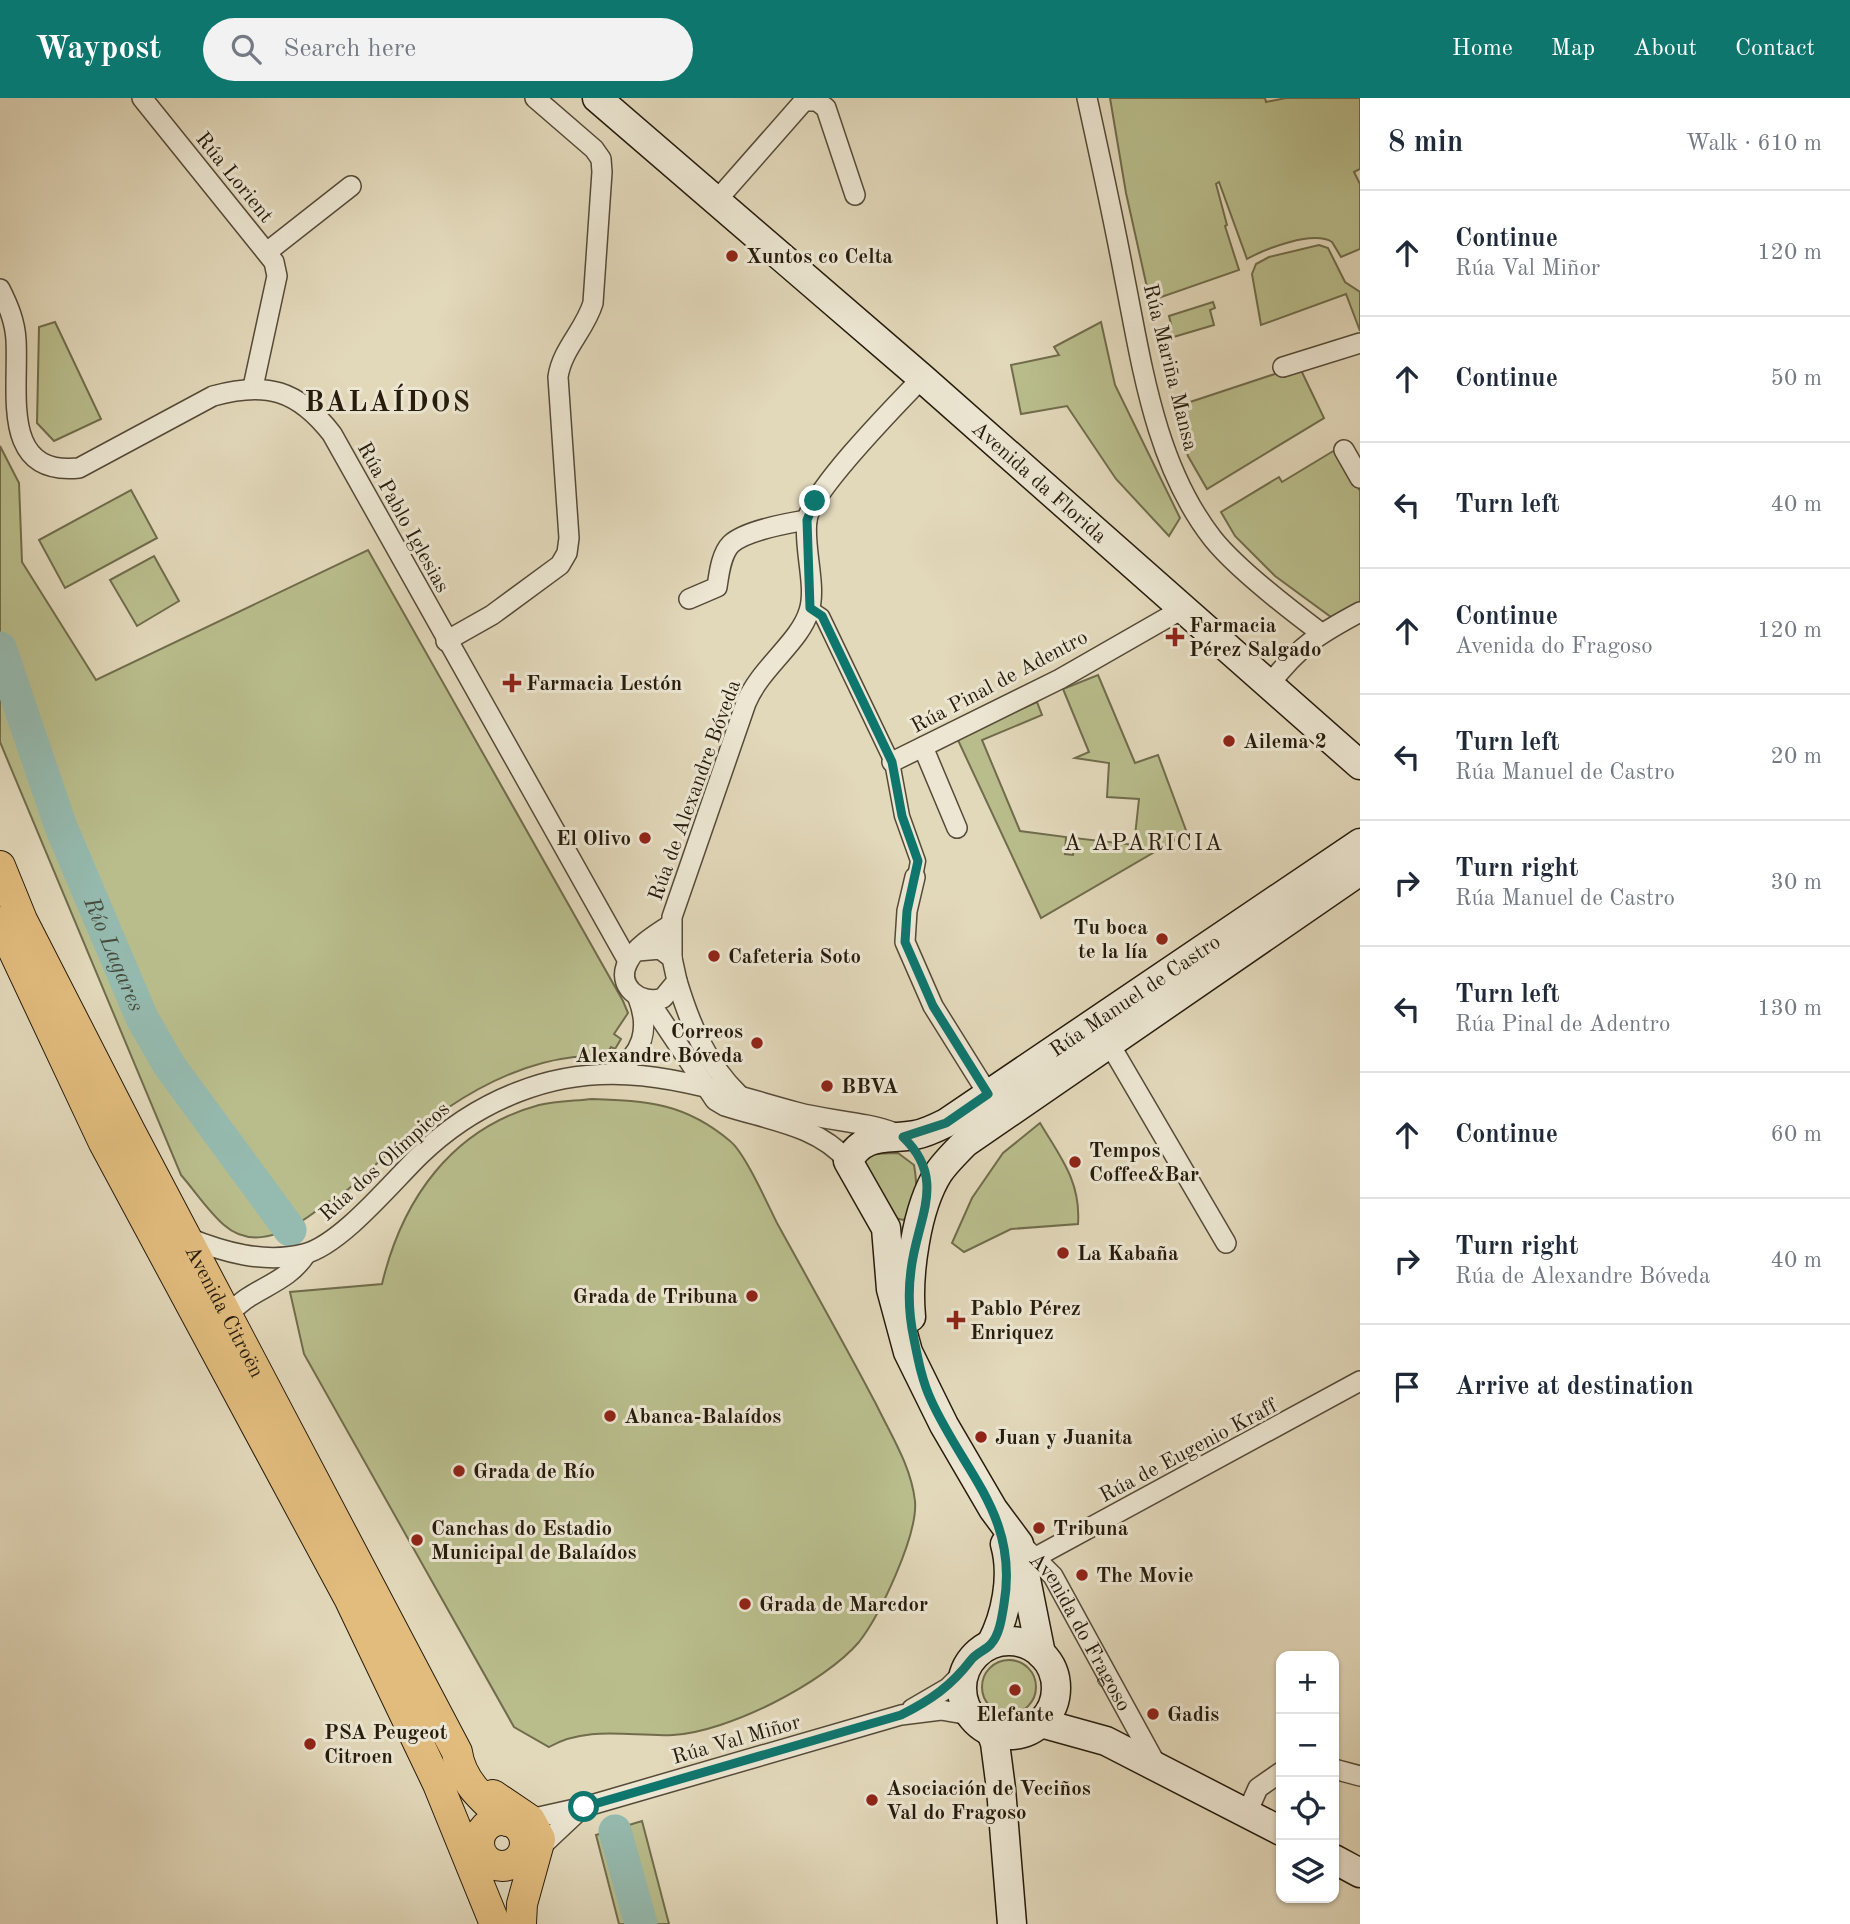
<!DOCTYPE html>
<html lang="en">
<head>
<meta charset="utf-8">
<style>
  :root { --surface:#fff; --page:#f2f2f3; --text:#1f2937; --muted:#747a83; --line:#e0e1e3; --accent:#0f766e }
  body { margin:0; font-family:"Old Standard TT",serif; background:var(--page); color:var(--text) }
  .controls { position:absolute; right:21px; bottom:21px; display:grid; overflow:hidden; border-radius:14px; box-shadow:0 2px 5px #0004 }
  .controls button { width:63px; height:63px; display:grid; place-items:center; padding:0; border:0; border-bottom:2px solid var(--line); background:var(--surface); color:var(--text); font:35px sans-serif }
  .stop { position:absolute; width:21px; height:21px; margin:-16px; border:5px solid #0f766e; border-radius:50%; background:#fff }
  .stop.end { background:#0f766e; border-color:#fff; box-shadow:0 2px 7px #0008 }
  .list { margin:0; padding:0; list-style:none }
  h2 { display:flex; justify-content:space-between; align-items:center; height:91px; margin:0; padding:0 28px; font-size:30px }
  h2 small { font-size:23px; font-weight:400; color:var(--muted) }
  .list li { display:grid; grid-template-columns:46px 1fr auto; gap:21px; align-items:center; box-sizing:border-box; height:126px; padding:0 28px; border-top:2px solid var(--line) }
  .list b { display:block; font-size:26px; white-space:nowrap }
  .list p { margin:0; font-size:23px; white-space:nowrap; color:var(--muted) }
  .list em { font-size:23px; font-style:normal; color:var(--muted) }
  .icon { flex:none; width:38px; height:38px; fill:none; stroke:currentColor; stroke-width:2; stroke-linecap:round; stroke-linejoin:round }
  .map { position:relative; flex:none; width:1360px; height:1826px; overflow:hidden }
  header { display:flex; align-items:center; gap:42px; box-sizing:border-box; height:98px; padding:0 35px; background:var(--accent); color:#fff }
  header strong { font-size:33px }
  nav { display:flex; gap:38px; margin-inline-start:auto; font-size:24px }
  .search { width:490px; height:63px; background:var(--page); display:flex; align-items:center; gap:18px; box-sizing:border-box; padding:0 24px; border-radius:38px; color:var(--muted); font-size:26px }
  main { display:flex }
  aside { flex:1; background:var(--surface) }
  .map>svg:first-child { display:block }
</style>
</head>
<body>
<header>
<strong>Waypost</strong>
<div class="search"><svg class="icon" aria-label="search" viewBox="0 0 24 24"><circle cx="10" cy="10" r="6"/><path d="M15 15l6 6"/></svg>Search here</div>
<nav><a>Home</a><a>Map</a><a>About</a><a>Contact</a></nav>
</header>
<main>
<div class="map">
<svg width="1360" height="1826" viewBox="0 0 1360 1826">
  <rect width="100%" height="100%" fill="#e2d8ba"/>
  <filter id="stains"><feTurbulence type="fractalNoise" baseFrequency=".00286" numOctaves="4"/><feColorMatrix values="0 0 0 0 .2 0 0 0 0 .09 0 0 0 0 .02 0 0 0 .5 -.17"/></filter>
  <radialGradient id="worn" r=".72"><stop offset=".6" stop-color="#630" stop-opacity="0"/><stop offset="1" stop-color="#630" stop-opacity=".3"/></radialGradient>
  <g fill="#b9bd8c" stroke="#706c4c" stroke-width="2">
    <path d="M 1110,0 L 1265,0 L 1266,4 L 1286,0 L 1360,0 L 1360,71 L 1354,74 L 1360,86 L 1360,151 L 1341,159 L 1332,144 C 1313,132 1265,151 1247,161 L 1219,84 L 1216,86 L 1227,127 L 1225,128 L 1239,172 L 1150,203 L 1126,95 Z"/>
    <path d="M 1319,147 L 1328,150 L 1345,184 L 1360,194 L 1360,233 L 1346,196 L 1261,227 L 1252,176 L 1256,166 L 1269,159 Z"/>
    <path d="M 1213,204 L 1215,210 L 1210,212 L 1214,227 L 1160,243 L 1157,230 L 1171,226 L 1169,218 Z"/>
    <path d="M 55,224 L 101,321 L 54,343 L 37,325 L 39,229 Z"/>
    <path d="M 1101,224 L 1115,287 L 1180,420 L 1169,438 L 1116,381 L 1067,308 L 1021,316 L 1011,267 L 1059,257 L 1054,249 Z"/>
    <path d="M 1299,268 L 1324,320 L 1207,391 L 1188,358 L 1175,309 Z"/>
    <path d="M 0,348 L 19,385 L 22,464 L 96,582 L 368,452 L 623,903 L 628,915 L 614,936 L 621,941 L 615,951 L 611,949 L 605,958 C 597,956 583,958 574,959 C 478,970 400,1044 332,1106 L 329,1103 C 301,1126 258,1157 224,1127 C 208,1113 195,1093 181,1077 L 0,644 Z"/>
    <path d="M 1335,352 L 1360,393 L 1360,504 L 1331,519 L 1275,478 L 1235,438 L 1221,414 L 1279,379 L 1282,384 Z"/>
    <path d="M 131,392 L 157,440 L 65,490 L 39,442 Z"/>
    <path d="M 154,458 L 179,503 L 137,528 L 110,482 Z"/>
    <path d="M 1098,577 L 1135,665 L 1158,657 L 1187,735 L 1041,820 L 957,640 L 1037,604 L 1042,617 L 982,642 L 1020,733 L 1066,739 L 1065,756 L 1073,757 L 1075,740 L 1134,747 L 1139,701 L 1107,699 L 1109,665 L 1075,660 L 1089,654 L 1063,591 Z"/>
    <path d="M 592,1001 C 648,1003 685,1005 730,1043 C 745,1055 767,1105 777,1125 C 810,1185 844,1245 876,1306 C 891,1337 911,1368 915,1403 C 918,1437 880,1517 859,1544 C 824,1585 728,1634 673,1637 C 631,1639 588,1627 549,1649 L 514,1629 L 304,1256 L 290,1194 L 382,1186 C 402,1102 451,1031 539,1007 C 556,1003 575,1003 592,1001 Z"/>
    <path d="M 1040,1025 C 1061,1060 1081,1084 1078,1126 L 1011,1131 L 964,1154 L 952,1145 L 972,1100 L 1003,1055 Z"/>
    <path d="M 898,1055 L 914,1067 C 917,1083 919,1113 903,1122 L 888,1118 L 861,1066 L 870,1056 Z"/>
    <circle cx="1009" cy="1589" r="27"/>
    <path d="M 642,1723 L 669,1826 L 619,1826 L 596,1737 Z"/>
  </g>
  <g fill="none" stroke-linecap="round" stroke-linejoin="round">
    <g stroke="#95baaf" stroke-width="33">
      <path id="s1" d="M 0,550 L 61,729 L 142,920 L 169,967 L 290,1132"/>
      <path d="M 615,1733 L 641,1826"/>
    </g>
    <defs>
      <path id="pedestrian" d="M 810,510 L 822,518 L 892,664 L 902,718 L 918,763 L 915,779"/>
      <g id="minor">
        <path d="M 142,0 L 274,164 L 277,178 L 253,289"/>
        <path d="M 1087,0 C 1100,59 1113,118 1124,177 C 1142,267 1155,367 1213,441 C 1238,472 1289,511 1321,535"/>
        <path d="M 717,102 L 804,3 L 817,3 L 826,10 L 855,97"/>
        <path d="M 267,154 L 351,88"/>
        <path d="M 0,191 C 8,207 15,223 16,242 C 19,295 0,378 79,370 L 213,298 C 266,283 298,292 332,336 L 628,863"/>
        <path d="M 1283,269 L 1360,245"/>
        <path d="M 1344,352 L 1360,380"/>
        <path d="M 689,501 L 717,489 C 719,476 721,456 731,446 C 745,433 788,425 807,422"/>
        <path d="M 446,543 L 492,517 L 560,467 L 567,455 L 569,440 L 558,279 C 562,251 585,232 593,205 L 602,74 L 601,61 L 594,51 L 535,0"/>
        <path d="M 1270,586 C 1299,548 1319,536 1360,514"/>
        <path d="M 923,649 L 957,730"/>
        <path d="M 892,664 L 1060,581 L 1184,510"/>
        <path d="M 915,779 L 907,813 L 905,844 L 933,908 L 988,996"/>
        <path d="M 638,853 L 660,851 L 672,860 L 677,883 L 663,900 C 641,908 615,888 628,864 C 635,849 656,836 670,827"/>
        <path d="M 672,860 L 672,819 L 746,605 C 760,570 800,544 809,513 C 817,488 803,449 807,422 C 812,392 898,305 922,280"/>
        <path d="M 677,883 C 690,926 706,965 739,997"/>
        <path d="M 649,903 L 715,1002 L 725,1008 C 768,1022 817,1027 848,1063"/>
        <path d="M 1109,945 L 1226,1145"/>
        <path d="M 614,975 C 643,956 650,931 638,900"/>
        <path d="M 186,1139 C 223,1154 264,1166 304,1156 C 341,1147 393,1083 420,1057 C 448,1030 482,1008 518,994 C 615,955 701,988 796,1014 C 828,1023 864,1023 895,1035"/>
        <path d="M 219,1223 C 229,1216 239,1205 249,1199 C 271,1185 291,1179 306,1156"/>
        <path id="s2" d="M 1026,1451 L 1053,1478 L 1157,1668"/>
        <path d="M 1026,1476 L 1036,1459 L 1360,1283"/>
        <path d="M 912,1611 L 948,1590 L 965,1573"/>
        <path d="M 1334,1671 L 1360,1678"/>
        <path d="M 1247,1715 L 1258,1690 L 1281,1674"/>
        <path d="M 521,1723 L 584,1709 L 901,1617 L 941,1612 L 970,1617"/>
        <path d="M 534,1755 L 583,1709"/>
      </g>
      <g id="secondary">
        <path id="s3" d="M 597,0 L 922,280 L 1360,667"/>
        <path d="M 911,1219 C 907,1177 916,1110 939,1074 C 946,1064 956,1054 965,1045 L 1360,773"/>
        <circle cx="1009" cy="1590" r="47"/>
        <path d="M 991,1546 C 1006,1518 1014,1478 1005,1446"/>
        <path id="s4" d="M 1041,1556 L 1019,1446 L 993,1411 L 944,1327 L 908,1254 L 891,1191 L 886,1130 L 848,1063 C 864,1034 887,1042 915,1037 C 926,1035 936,1030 946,1025 L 1360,745"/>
        <path d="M 1041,1625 L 1106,1643 L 1281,1733"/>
        <path d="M 991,1634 L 995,1645 L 1001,1691 L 1012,1826"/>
        <path d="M 1334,1761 L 1360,1775"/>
      </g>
      <g id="primary">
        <path id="s5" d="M 0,768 L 22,822 L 130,1033 L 457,1654 C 461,1684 485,1703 507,1723"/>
        <path d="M 0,824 L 104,1045 L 350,1502 L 438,1686 L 495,1826"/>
        <path d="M 493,1697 L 530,1722 L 540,1741 L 522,1806 L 521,1825"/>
        <circle cx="502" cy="1745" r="23"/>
      </g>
    </defs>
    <use href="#pedestrian" stroke="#554a38" stroke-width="17"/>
    <use href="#minor" stroke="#554a38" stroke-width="22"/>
    <use href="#secondary" stroke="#261b0c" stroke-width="31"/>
    <use href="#primary" stroke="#261b0c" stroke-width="32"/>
    <use href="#pedestrian" stroke="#ece6d2" stroke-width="14"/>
    <use href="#minor" stroke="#ece6d2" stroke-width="19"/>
    <use href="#secondary" stroke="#ece6d2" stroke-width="28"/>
    <use href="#primary" stroke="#e1bc7d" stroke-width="30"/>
  </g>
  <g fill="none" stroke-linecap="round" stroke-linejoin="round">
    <path stroke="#0f766e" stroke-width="9" d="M 584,1709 L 901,1617 C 931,1602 951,1588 971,1562 C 976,1555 986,1552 991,1546 C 1000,1536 1002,1518 1004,1506 C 1019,1418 964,1375 931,1302 C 922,1283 918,1261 914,1241 C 909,1218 908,1194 911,1172 C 917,1120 948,1082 903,1039 L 946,1025 L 988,996 L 933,908 L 905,844 L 907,813 L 918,763 L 902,718 L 892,664 L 822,518 L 810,510 L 807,422 L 815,403"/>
  </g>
  <g fill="#8f2418" stroke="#ece6d2" stroke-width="2.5">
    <circle cx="732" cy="158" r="7"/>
    <path d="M1171.5 528.5h7v7h7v7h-7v7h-7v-7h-7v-7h7z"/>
    <path d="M508.5 574.5h7v7h7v7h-7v7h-7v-7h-7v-7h7z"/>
    <circle cx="1229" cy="643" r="7"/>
    <circle cx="645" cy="740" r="7"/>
    <circle cx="1162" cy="841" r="7"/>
    <circle cx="714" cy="858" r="7"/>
    <circle cx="757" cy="945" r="7"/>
    <circle cx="827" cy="988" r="7"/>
    <circle cx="1075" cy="1064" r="7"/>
    <circle cx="1063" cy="1155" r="7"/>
    <circle cx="752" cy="1198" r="7"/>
    <path d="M952.5 1211.5h7v7h7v7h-7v7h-7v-7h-7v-7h7z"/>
    <circle cx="610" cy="1318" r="7"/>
    <circle cx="981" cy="1339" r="7"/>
    <circle cx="459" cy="1373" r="7"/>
    <circle cx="1039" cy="1430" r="7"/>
    <circle cx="417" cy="1442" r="7"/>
    <circle cx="1082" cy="1477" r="7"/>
    <circle cx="745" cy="1506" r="7"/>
    <circle cx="1015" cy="1592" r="7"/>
    <circle cx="1153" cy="1616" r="7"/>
    <circle cx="310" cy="1646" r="7"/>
    <circle cx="872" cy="1702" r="7"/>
  </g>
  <g text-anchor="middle" stroke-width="6" stroke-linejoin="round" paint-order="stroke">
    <g font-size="21" fill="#261b0c" stroke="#ece6d2">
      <text transform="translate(235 79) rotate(51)" y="7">Rúa Lorient</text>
      <text transform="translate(1171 269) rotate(76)" y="7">Rúa Mariña Mansa</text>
      <text dy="7" stroke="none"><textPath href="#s3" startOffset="586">Avenida da Florida</textPath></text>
      <text transform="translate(404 419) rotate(61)" y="7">Rúa Pablo Iglesias</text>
      <text transform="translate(999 583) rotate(-28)" y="7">Rúa Pinal de Adentro</text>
      <text transform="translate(694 692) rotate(-70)" y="7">Rúa de Alexandre Bóveda</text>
      <text dy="7" stroke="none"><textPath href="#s4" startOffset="875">Rúa Manuel de Castro</textPath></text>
      <text transform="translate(384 1063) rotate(-42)" y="7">Rúa dos Olímpicos</text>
      <text dy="7" stroke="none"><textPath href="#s5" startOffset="499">Avenida Citroën</textPath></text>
      <text transform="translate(1188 1352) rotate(-28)" y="7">Rúa de Eugenio Kraff</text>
      <text dy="7" stroke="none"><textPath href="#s2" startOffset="100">Avenida do Fragoso</textPath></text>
      <text transform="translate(736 1641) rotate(-16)" y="7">Rúa Val Miñor</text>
    </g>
    <g font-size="21" font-weight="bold" fill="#261b0c" stroke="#ece6d2" text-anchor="start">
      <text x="746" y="165">Xuntos co Celta</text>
      <text x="1189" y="534">Farmacia<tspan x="1189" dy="24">Pérez Salgado</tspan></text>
      <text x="526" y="592">Farmacia Lestón</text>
      <text x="1243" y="650">Ailema 2</text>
      <text x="631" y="747" text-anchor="end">El Olivo</text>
      <text x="1148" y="836" text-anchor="end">Tu boca<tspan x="1148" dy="24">te la lía</tspan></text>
      <text x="728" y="865">Cafeteria Soto</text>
      <text x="743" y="940" text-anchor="end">Correos<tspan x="743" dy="24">Alexandre Bóveda</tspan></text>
      <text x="841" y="995">BBVA</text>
      <text x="1089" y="1059">Tempos<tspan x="1089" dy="24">Coffee&amp;Bar</tspan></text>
      <text x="1077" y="1162">La Kabaña</text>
      <text x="738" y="1205" text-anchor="end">Grada de Tribuna</text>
      <text x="970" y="1217">Pablo Pérez<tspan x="970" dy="24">Enriquez</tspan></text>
      <text x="624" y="1325">Abanca-Balaídos</text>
      <text x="995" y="1346">Juan y Juanita</text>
      <text x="473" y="1380">Grada de Río</text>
      <text x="431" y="1437">Canchas do Estadio<tspan x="431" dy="24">Municipal de Balaídos</tspan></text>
      <text x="1053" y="1437">Tribuna</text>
      <text x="1096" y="1484">The Movie</text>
      <text x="759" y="1513">Grada de Marcdor</text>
      <text x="1015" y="1623" text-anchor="middle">Elefante</text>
      <text x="1167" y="1623">Gadis</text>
      <text x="324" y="1641">PSA Peugeot<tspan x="324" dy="24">Citroen</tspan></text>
      <text x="886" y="1697">Asociación de Veciños<tspan x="886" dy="24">Val do Fragoso</tspan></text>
    </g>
    <g font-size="23" letter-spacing="2" fill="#261b0c" stroke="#ece6d2">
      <text x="1144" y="752">A APARICIA</text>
    </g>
    <g font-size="23" font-style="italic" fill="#474b3d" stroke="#ece6d2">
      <text dy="8" stroke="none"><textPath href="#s1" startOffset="327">Río Lagares</textPath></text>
    </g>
    <g font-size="28" font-weight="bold" letter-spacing="2" fill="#261b0c" stroke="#ece6d2">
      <text x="388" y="313">BALAÍDOS</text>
    </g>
  </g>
  <rect width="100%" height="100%" filter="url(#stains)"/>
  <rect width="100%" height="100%" fill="url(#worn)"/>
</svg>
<div class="controls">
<button>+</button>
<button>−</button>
<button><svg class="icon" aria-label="locate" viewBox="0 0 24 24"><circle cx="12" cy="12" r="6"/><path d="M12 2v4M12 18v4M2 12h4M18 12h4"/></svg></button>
<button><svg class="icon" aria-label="layers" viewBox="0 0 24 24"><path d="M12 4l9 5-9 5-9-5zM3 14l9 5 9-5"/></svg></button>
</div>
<div class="stop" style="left:584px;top:1709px"></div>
<div class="stop end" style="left:815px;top:403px"></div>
</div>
<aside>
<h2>8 min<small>Walk · 610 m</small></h2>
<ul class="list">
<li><svg class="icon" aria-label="ahead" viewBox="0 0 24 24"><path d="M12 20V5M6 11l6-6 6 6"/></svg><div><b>Continue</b><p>Rúa Val Miñor</p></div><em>120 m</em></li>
<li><svg class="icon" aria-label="ahead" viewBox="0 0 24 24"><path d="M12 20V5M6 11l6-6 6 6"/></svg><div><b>Continue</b></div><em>50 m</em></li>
<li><svg class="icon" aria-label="left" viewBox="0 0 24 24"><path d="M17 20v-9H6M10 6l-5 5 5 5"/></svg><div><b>Turn left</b></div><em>40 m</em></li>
<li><svg class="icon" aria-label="ahead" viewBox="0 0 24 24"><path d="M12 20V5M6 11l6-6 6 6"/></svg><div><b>Continue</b><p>Avenida do Fragoso</p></div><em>120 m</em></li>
<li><svg class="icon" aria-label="left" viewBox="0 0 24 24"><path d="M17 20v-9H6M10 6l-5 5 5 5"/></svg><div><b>Turn left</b><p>Rúa Manuel de Castro</p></div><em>20 m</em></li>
<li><svg class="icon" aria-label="right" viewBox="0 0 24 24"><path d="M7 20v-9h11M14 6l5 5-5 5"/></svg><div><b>Turn right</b><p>Rúa Manuel de Castro</p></div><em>30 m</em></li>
<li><svg class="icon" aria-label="left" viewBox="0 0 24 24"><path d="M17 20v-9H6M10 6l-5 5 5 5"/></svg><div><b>Turn left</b><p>Rúa Pinal de Adentro</p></div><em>130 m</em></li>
<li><svg class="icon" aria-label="ahead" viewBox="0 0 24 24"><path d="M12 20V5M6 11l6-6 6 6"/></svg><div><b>Continue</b></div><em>60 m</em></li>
<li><svg class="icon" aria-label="right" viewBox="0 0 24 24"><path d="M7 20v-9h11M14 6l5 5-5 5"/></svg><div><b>Turn right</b><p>Rúa de Alexandre Bóveda</p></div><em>40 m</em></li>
<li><svg class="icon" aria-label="arrive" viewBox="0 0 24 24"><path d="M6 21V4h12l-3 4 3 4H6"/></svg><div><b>Arrive at destination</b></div></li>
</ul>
</aside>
</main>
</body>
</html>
